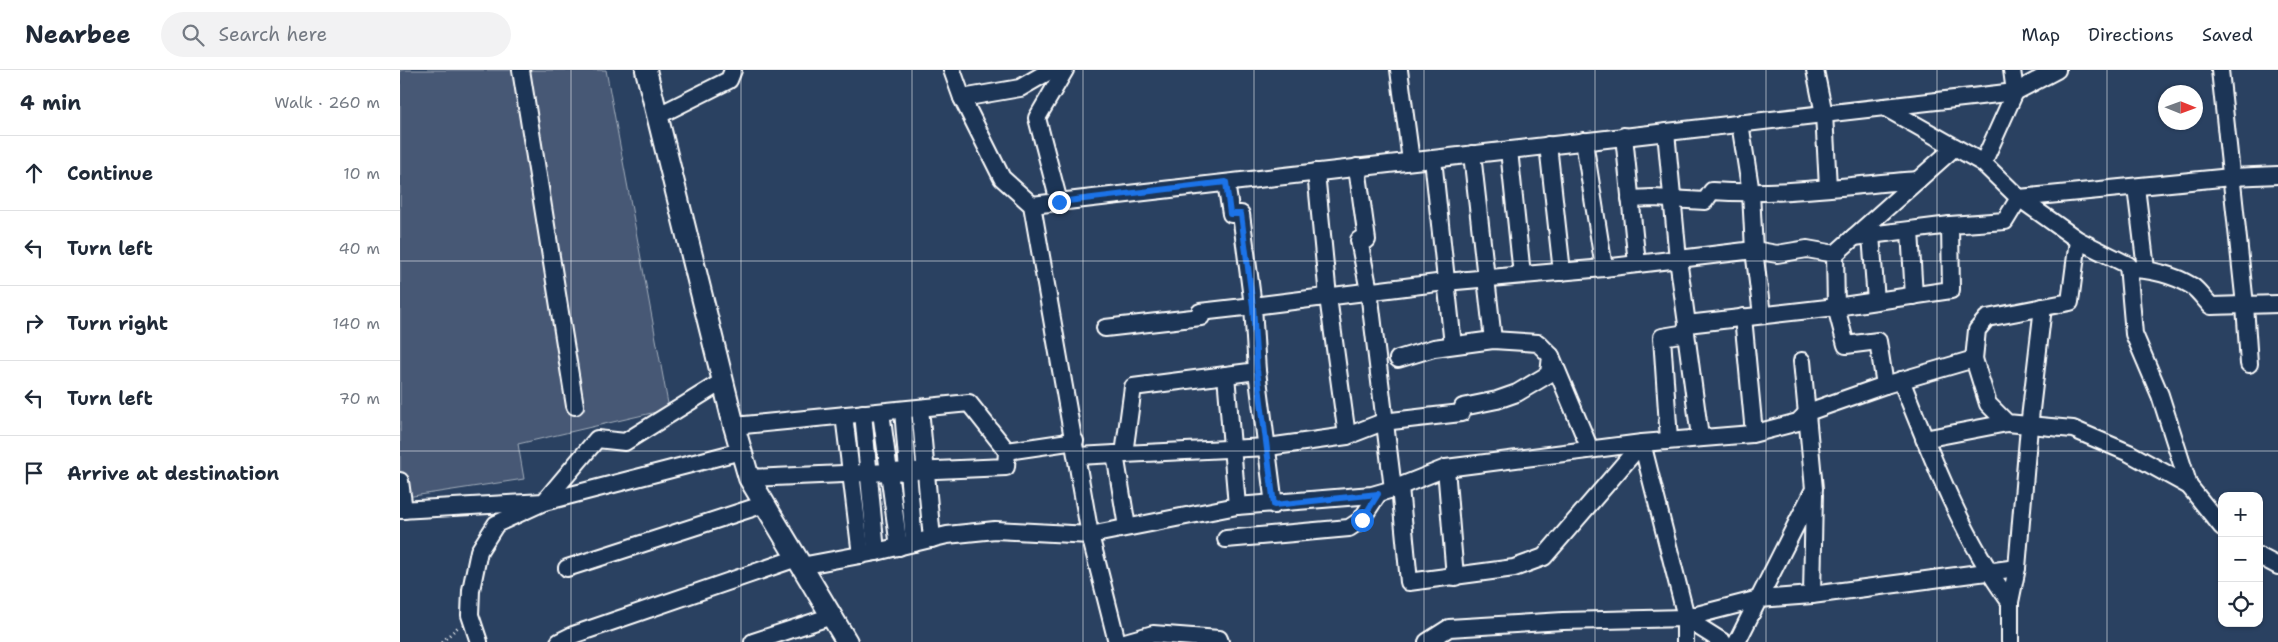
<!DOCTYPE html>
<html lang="en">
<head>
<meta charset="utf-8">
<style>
  :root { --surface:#fff; --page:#f2f2f3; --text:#1f2937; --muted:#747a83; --line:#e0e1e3 }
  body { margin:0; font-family:"Shantell Sans",sans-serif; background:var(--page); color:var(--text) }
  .controls { position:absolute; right:15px; bottom:15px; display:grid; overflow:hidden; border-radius:10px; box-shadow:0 1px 4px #0004 }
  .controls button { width:45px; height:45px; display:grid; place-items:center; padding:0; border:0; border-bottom:1px solid var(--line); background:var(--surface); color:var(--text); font:25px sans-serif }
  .compass { position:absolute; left:1758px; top:15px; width:45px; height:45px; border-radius:50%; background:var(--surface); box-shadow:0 1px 4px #0004; rotate:91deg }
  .stop { position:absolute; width:15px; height:15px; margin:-11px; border:4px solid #1a73e8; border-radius:50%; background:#fff }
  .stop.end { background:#1a73e8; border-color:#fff; box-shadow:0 1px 5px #0008 }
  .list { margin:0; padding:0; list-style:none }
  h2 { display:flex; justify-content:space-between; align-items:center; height:65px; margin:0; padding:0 20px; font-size:21px }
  h2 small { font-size:16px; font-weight:400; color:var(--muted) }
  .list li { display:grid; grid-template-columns:32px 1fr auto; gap:15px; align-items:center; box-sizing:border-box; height:75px; padding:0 20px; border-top:1px solid var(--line) }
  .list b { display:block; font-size:19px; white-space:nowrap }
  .list em { font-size:16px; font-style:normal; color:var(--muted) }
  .icon { flex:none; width:28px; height:28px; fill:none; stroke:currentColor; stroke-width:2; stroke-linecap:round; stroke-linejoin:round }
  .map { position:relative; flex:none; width:1878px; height:572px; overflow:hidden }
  header { display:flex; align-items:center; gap:30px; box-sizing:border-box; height:70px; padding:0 25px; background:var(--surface); border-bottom:1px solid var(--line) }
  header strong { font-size:24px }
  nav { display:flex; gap:28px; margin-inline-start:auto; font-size:18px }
  .search { width:350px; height:45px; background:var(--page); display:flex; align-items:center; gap:12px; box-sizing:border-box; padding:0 18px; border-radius:28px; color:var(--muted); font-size:19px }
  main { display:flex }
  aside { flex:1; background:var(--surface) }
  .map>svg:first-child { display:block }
</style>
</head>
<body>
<header>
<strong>Nearbee</strong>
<div class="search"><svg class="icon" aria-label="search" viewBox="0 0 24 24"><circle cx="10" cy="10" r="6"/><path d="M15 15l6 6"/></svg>Search here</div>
<nav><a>Map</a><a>Directions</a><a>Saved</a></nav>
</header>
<main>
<aside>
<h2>4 min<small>Walk · 260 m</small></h2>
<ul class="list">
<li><svg class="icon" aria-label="ahead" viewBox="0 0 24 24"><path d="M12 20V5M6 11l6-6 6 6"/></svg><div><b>Continue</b></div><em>10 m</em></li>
<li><svg class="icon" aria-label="left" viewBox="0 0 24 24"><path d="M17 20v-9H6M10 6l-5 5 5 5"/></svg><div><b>Turn left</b></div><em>40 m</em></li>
<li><svg class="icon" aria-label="right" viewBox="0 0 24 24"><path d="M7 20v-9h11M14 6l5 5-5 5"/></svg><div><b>Turn right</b></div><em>140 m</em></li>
<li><svg class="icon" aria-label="left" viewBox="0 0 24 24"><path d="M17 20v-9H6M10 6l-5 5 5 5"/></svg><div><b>Turn left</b></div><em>70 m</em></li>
<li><svg class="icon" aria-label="arrive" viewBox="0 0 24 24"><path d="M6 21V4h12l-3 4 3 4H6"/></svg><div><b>Arrive at destination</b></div></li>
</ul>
</aside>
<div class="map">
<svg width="1878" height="572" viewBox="0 0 1878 572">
  <rect width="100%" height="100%" fill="#2a4161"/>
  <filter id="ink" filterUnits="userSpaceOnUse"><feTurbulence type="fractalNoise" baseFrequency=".02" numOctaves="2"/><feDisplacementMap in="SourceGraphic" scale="10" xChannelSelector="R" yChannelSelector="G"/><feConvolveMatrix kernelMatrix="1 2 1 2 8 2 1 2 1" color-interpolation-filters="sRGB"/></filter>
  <g filter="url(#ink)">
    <path fill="#465975" stroke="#a2acba" d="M 0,0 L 206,0 L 269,339 L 118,374 L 124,409 L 0,428 Z"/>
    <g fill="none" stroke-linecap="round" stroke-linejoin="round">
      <defs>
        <g id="minor">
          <path d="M 121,0 L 175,336"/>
          <path d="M 552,0 L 562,28 L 602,108 L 632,135 L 690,465 L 717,572"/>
          <path d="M 999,0 L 1011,91"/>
          <path d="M 1415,0 L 1424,44 L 1428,117"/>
          <path d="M 1820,0 L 1845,235 L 1849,294"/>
          <path d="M 562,28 L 620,18 L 651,0"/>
          <path d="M 1484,37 L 1583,93 L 1615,22 L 1612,0"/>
          <path d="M 257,46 L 329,10 L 333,0"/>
          <path d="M 1340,53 L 1351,123 L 1354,180 L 1362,245"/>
          <path d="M 1266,62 L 1278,189 L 1287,254"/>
          <path d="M 1224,66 L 1237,194"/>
          <path d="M 1184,71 L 1204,198"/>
          <path d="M 1148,75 L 1162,202"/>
          <path d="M 1109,80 L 1122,205"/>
          <path d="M 1072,84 L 1093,270"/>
          <path d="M 1033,89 L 1053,275"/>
          <path d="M 1583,93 L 1619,128 L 1678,170 L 1728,195 L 1734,264 L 1760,325 L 1789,416 L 1822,457"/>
          <path d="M 957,97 L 967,170 L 959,170 L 969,221 L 993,419"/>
          <path d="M 916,102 L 928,227 L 947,366"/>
          <path d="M 1736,117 L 1746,199"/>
          <path d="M 1230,129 L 1253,128 L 1305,131 L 1312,121 C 1381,126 1449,115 1518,110"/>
          <path d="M 659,132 L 637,48 L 665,0"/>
          <path d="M 632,135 L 1615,22 L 1657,0"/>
          <path d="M 1510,161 L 1514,226"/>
          <path d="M 1471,165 L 1476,231"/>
          <path d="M 1454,167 L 1550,155 L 1605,151 L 1619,128 L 1831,107 L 1878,105"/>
          <path d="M 1729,199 C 1750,199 1774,205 1792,216 C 1799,221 1805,230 1811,236 L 1878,234"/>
          <path d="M 1343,247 L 1354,363"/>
          <path d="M 705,258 L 801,247 L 800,242 L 853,236 L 841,144 L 831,144 L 826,113"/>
          <path d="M 1286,263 L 1300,367"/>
          <path d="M 1151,286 L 1190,379"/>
          <path d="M 1574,289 L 1588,334 L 1607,353 L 1673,359 L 1729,383 L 1789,416"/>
          <path d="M 857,301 L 874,435"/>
          <path d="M 826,305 L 837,436"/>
          <path d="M 1501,310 C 1532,387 1561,465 1610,532"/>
          <path d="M 1485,315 L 1574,289 L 1577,260 L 1587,248 L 1670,232 L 1678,170"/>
          <path d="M 520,338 L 532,469"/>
          <path d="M 503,340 L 514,473"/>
          <path d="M 481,342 L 499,477"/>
          <path d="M 463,343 L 476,482"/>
          <path d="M 444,345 L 461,485"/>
          <path d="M 334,356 L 569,333 L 607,381"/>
          <path d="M 1524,369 L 1607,353"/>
          <path d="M 1269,370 L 1262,267 L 1286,263 L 1287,254 L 1436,237 L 1551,220 L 1550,155"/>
          <path d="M 1242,373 L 1285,543 L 1285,572"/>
          <path d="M 724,384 L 868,377 L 947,366 L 983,352 L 1061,343 L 1063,337 L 1097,330 L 1117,323 L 1149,304 L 1151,286 L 1138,273 L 1093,270 L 1034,278 L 998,289"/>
          <path d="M 678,386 L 715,384"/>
          <path d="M 1046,398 L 1055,507"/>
          <path d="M 349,408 L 606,397 L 607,381 L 675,371"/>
          <path d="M 0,411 L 4,440"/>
          <path d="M 1000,417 L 1009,512 L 1114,498 L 1144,487 L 1242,373"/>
          <path d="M 0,440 L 144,432 L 197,369 L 225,372 L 323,311"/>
          <path d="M 727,457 L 715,384 L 724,384 L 733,317 L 857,301 L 853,236 L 1045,212 L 1204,198 L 1354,180 L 1377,184 L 1407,179 L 1435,184"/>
          <path d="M 826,469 L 949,458 L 961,450 L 978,424"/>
          <path d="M 1859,486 L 1878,496"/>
          <path d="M 401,496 L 476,482 L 547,465 L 595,460 L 690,465 L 837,436 L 972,425 L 993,419 L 1046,398 L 1242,373 L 1352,364 L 1398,352 L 1408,342 L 1485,315 L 1478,271 L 1446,275 L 1436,237 L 1435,184 L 1555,77"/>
          <path d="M 167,498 L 365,434"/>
          <path d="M 1412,525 L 1414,424"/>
          <path d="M 1285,548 L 1323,572"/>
          <path d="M 79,572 L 70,545 L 71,520 L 79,481 L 96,454 L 144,432 L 341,381"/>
          <path d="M 159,572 L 173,565 L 397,488"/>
          <path d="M 353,572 L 432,546"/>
          <path d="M 725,572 L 753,564 L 819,569 L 820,572"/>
          <path d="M 1027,572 L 1049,558 L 1163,551 L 1285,548 L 1359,529 L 1412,525 L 1617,498"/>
          <path d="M 1337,572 L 1414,419 L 1402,291"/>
          <path d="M 1610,572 L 1610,532 L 1617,498 L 1629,357 L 1643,237"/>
        </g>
        <path id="major" d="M 246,0 L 334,356 L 349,408 L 447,572"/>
      </defs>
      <use href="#minor" stroke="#fff" stroke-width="20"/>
      <use href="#major" stroke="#fff" stroke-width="24"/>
      <path stroke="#fff" stroke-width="3" stroke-dasharray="1 4" stroke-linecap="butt" d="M 42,572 L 59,556"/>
      <use href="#minor" stroke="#1d3557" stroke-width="16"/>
      <use href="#major" stroke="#1d3557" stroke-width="20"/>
    </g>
  </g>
  <g fill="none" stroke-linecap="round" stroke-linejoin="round" filter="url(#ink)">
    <path stroke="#1a73e8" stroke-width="6" d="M 659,132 L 826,112 L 830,144 L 841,144 L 853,236 L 857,300 L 874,435 L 978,424 L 962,450"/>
  </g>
  <path fill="none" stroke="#fff" stroke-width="1" stroke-opacity="0.55" d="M 171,0 L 171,572M 341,0 L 341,572M 512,0 L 512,572M 683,0 L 683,572M 854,0 L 854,572M 1024,0 L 1024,572M 1195,0 L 1195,572M 1366,0 L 1366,572M 1537,0 L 1537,572M 1707,0 L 1707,572M 0,191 L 1878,191M 0,381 L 1878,381"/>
</svg>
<div class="controls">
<button>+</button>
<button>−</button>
<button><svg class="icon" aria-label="locate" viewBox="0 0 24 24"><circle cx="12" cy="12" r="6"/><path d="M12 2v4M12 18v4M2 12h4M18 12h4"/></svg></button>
</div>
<svg class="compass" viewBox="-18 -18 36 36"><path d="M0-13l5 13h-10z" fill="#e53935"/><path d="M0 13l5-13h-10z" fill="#747a83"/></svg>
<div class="stop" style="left:962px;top:450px"></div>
<div class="stop end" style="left:659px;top:132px"></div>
</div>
</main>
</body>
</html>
